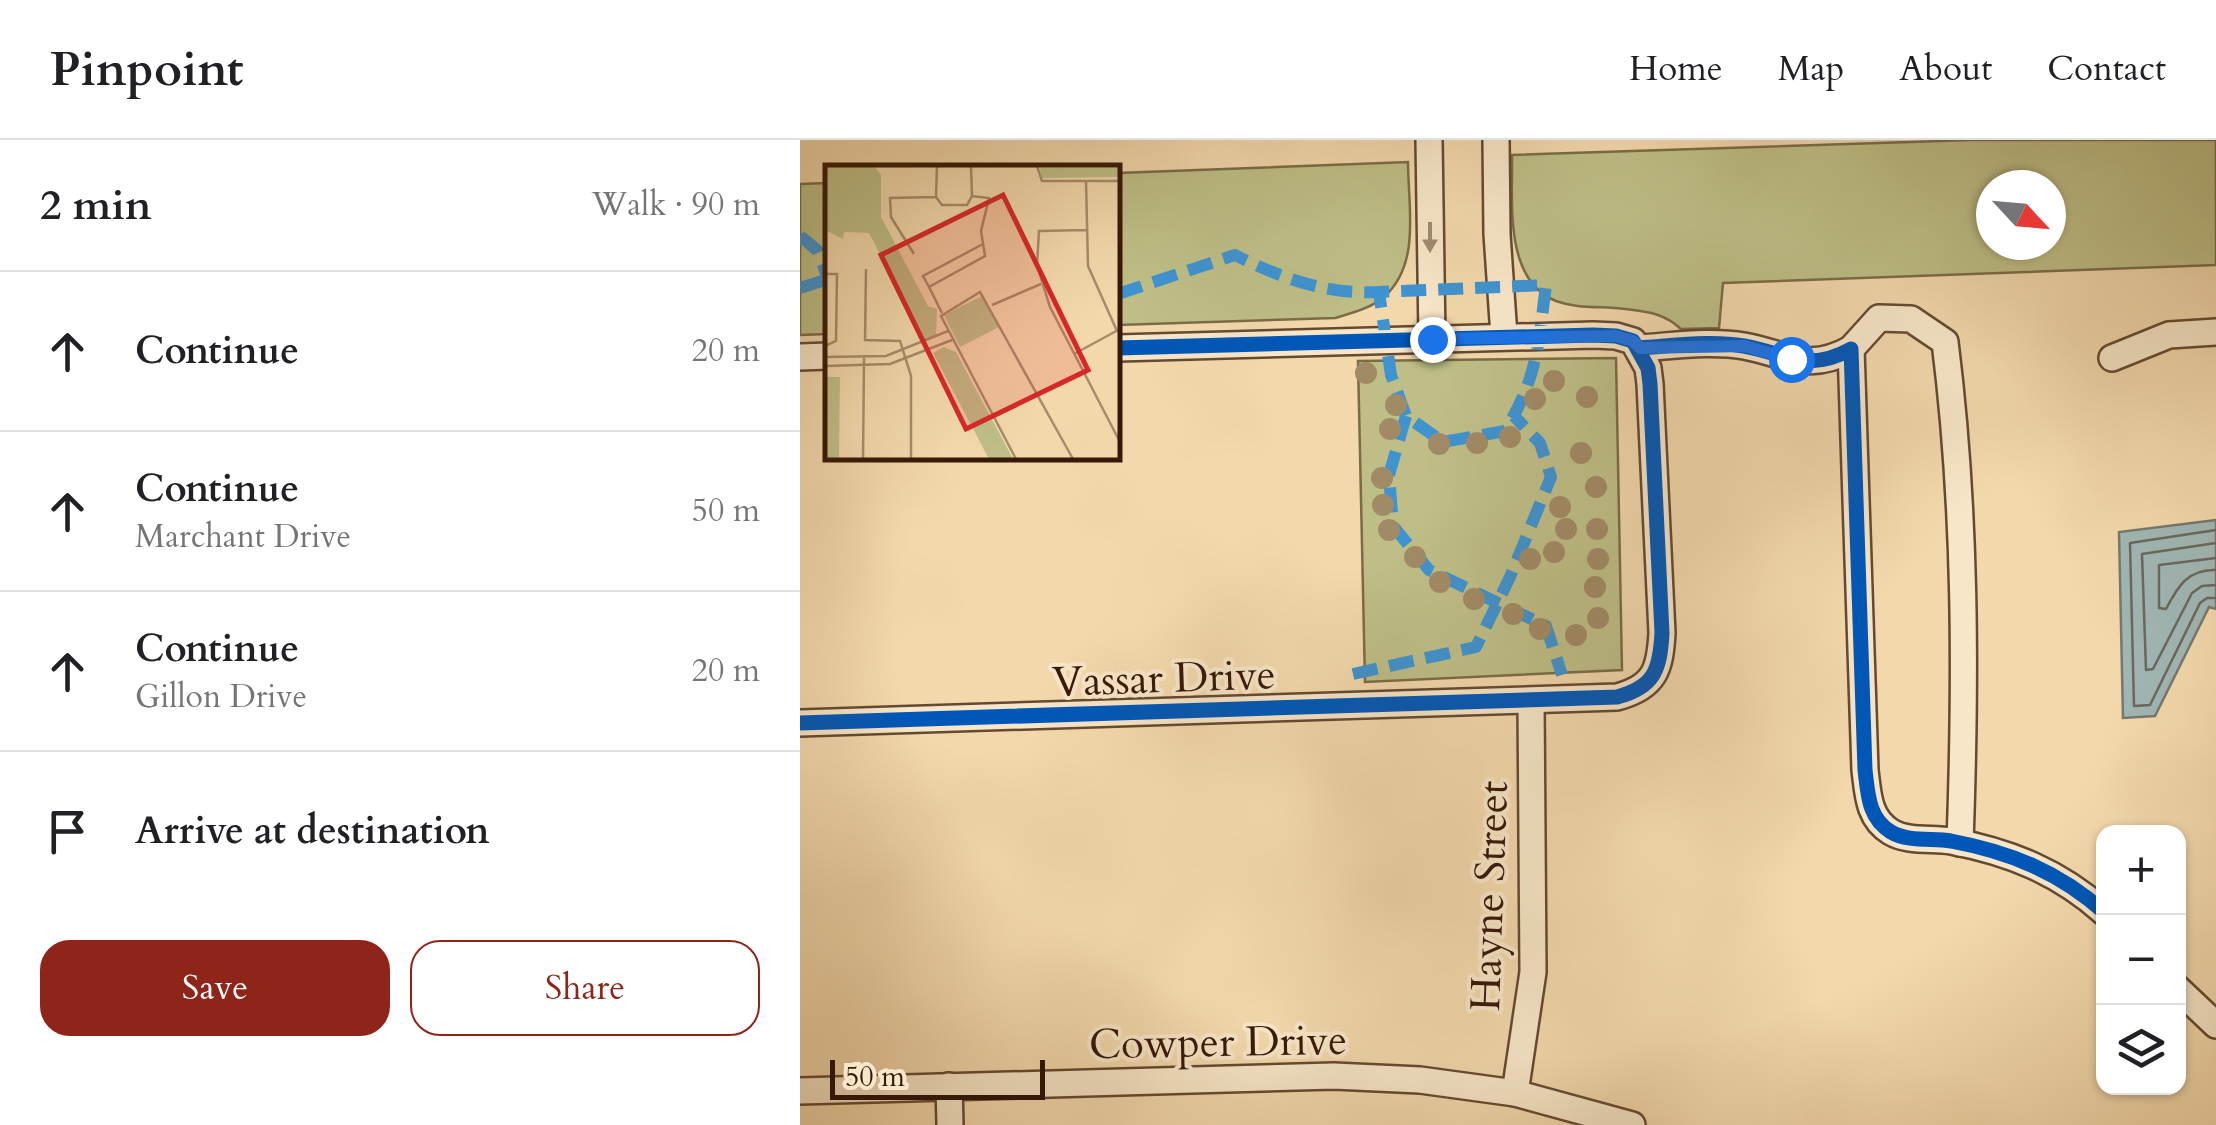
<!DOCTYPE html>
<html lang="en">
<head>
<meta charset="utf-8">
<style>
  :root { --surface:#fff; --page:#f2f2f2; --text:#202124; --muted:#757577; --line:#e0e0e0; --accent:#8f2418 }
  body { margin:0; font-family:Cardo,serif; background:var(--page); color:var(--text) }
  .controls { position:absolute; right:30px; bottom:30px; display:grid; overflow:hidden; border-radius:20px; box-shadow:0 2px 8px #0004 }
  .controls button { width:90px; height:90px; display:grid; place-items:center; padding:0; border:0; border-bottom:2px solid var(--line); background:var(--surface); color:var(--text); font:50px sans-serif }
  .compass { position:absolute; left:1176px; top:30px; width:90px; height:90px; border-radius:50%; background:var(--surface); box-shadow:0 2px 8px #0004; rotate:116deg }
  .scale { position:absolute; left:30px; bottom:25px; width:215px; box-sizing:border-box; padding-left:10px; border:5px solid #361908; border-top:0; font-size:28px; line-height:35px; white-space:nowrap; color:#361908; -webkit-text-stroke:8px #f7e6c8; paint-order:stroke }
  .stop { position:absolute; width:30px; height:30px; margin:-22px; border:8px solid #1a73e8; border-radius:50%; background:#fff }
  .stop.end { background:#1a73e8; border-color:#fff; box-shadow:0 2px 10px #0008 }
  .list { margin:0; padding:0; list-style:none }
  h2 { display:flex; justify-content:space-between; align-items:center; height:130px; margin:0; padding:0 40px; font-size:42px }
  h2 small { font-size:32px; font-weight:400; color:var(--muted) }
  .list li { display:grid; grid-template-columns:65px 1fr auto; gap:30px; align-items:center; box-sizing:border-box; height:160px; padding:0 40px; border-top:2px solid var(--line) }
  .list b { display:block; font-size:38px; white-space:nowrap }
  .list p { margin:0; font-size:32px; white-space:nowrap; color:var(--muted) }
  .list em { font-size:32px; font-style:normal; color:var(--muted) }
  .actions { display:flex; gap:20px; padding:30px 40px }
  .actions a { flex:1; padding:22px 0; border:2px solid var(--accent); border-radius:30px; text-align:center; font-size:35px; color:var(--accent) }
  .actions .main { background:var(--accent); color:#fff }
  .icon { flex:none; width:55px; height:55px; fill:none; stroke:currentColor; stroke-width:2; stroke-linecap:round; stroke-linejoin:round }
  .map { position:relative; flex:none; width:1416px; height:985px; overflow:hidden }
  header { display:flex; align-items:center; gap:60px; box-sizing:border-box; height:140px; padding:0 50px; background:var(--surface); border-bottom:2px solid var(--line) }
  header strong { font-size:48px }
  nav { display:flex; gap:55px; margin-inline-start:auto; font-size:35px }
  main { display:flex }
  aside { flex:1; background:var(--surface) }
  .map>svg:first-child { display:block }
</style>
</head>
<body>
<header>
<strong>Pinpoint</strong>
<nav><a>Home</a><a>Map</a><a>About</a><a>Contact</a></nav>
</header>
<main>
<aside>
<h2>2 min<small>Walk · 90 m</small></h2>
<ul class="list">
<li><svg class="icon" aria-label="ahead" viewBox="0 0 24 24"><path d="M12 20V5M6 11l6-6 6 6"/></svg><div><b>Continue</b></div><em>20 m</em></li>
<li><svg class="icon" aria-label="ahead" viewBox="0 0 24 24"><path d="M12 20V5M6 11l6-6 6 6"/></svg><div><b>Continue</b><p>Marchant Drive</p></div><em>50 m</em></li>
<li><svg class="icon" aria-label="ahead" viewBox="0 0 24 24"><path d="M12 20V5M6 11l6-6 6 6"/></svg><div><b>Continue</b><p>Gillon Drive</p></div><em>20 m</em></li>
<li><svg class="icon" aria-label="arrive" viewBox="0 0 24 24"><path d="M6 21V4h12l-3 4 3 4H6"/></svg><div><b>Arrive at destination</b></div></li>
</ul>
<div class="actions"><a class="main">Save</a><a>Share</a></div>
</aside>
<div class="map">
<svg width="1416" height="985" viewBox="0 0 1416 985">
  <rect width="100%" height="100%" fill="#f2d8ab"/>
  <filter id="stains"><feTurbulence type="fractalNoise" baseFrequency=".002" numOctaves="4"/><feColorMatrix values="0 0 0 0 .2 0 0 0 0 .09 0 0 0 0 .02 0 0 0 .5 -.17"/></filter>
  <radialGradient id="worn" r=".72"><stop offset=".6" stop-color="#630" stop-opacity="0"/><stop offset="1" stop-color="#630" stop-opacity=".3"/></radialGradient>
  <g fill="#bebe86" stroke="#7a6c47" stroke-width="2.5" fill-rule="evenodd">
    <path d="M 1172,0 L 1416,0 L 1416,125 L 923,143 L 919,188 L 881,189 C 864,173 848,172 825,169 C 802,166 778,169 756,161 C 703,140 713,60 712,15 ZM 1251,45 L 1251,105 L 1191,105 L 1191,45 Z"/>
    <path d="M 608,22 C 608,66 621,123 585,156 C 572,168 552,173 535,178 L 318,185 L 318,33 Z"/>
    <path d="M 27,43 L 27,194 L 0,195 L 0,44 Z"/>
    <path d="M 816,218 L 822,530 L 565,542 L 558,221 Z"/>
  </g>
  <path fill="#a0b7b5" stroke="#767870" stroke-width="2.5" d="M 1416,380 L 1416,469 L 1409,467 L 1355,576 L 1323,578 L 1319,392 Z"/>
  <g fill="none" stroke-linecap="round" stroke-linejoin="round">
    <g stroke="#6b685e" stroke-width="2.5">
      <path d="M 1416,390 L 1330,403 L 1334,566 L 1350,565 L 1400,463 L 1407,458 L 1416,458"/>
      <path d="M 1416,403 L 1342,414 L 1346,530 L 1353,529 L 1392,453 L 1402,446 L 1416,445"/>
      <path d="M 1416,418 L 1359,425 L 1359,468 L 1366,469 C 1378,446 1388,429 1416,430"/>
    </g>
    <defs>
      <g id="street">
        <path d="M 629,0 L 632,199"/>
        <path d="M 696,0 L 697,94 L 704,196"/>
        <path d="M 839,208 C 873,206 910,200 944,206 C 987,214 1008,233 1051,209 L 1065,630 C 1068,654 1068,678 1091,692 C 1108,702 1132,698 1151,701 C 1210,712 1259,732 1304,772"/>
        <path d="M 1051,209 L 1079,178 L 1111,179 L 1145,202 C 1166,368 1166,535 1160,703"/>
        <path d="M 0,217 L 28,216"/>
        <path d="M 1312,218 L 1369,195 L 1416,192"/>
        <path d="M 0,583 L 817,557 C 855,547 860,529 862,493 L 850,244 L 848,228 L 833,201 L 816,196 L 793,195 L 318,208"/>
        <path d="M 1378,849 L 1416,885"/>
        <path d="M 149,946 L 150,985"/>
        <path d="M 0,951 L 534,936 L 620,940 L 715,953 L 832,985"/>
        <path d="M 715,953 L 733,832 L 731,561"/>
      </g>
    </defs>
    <use href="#street" stroke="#654931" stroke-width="30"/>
    <use href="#street" stroke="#f7e6c8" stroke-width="25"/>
    <g stroke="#3e93d1" stroke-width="12" stroke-dasharray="25 12" stroke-linecap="butt">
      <path d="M 0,96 L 17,110 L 28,138"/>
      <path d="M 0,148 L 28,139"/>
      <path d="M 318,154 L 435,115 C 481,138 527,155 579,152 L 746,145 C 738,206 738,236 705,291 L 643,302 L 606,276 L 591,235 L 579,152"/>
      <path d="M 606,276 L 589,335 L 593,386 L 629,430 L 746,486 L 762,535"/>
      <path d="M 553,534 L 676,507 L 710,437 L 751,337 L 740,303 L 714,276"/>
    </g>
    <defs>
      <g id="cycleway">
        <path d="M 839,208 C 873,206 910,200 944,206 C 987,214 1008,233 1051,209 L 1065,630 C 1068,654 1068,678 1091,692 C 1108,702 1132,698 1151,701 C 1210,712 1259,732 1304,772"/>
        <path d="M 0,583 L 817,557 C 855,547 860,529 862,493 L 850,244 L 848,228 L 833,201 L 816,196 L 793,195 L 318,208"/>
      </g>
    </defs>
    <use href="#cycleway" stroke="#f7e6c8" stroke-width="21"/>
    <use href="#cycleway" stroke="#0057b8" stroke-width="15"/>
  </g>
  <g fill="#a18a66">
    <circle cx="566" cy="233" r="11"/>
    <circle cx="754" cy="241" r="11"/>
    <circle cx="787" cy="257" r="11"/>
    <circle cx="735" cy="259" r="11"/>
    <circle cx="596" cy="265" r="11"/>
    <circle cx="590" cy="289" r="11"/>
    <circle cx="710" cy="297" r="11"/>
    <circle cx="677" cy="303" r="11"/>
    <circle cx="639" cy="304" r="11"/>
    <circle cx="781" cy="313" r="11"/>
    <circle cx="582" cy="338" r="11"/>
    <circle cx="796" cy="347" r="11"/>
    <circle cx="583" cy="365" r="11"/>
    <circle cx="760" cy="367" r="11"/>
    <circle cx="766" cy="389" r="11"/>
    <circle cx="797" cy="389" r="11"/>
    <circle cx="589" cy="390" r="11"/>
    <circle cx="754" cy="412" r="11"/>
    <circle cx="615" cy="417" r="11"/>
    <circle cx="730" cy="419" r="11"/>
    <circle cx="798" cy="419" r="11"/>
    <circle cx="640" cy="442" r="11"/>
    <circle cx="795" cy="447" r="11"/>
    <circle cx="674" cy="459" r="11"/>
    <circle cx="713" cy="474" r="11"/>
    <circle cx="798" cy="478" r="11"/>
    <circle cx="740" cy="489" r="11"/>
    <circle cx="776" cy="495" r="11"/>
  </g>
  <defs><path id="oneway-solid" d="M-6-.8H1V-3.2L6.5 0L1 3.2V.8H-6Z" transform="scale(2.5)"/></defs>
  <use fill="#a08a72" href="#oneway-solid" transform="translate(630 97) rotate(90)"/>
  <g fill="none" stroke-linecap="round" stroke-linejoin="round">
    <path stroke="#1a73e8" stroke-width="12" d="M 632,199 L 816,196 L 833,201 L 840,208 L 944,206 L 991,219"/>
  </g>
  <g text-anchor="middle" stroke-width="8" stroke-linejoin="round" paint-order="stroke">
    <g font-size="42" fill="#361908" stroke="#f7e6c8">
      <text transform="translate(364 537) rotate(-2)" y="15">Vassar Drive</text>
      <text transform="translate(688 756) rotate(-88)" y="15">Hayne Street</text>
      <text transform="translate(418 901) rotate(-1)" y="15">Cowper Drive</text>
    </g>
  </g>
  <g transform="translate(25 25)">
    <rect width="295" height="295" fill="#f2d8ab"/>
    <path d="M 0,1 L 50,2 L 56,10 L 56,52 L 103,141 L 112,144 L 111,170 L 100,176 L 44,68 L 19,67 L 18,74 L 2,66 L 0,71 ZM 215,3 L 295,3 L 295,12 L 217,13 ZM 157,131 L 174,162 L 135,182 L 119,150 ZM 119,182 L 131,187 L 188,294 L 164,294 L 108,188 ZM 0,212 L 15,212 L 14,294 L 0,294 Z" fill="#bebe86"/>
    <path fill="none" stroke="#a78c6a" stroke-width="2.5" d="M 146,1 L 147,31M 212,1 L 217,16 L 295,16M 261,16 L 263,101 L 292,166M 111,32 L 112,1M 261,65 L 214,66 L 212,100 L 225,142 L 295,277M 89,89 L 66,52 L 65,33 L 111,32 L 117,40 L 142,40 L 147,31 L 164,33 L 156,66 L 160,91 L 104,122 L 117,148M 41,104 L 40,175 L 75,176 L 86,211 L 86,294M 0,109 L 12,109 L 11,176 L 0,181M 104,122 L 98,111 L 158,79M 167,140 L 216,119M 249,189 L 295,164M 0,192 L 61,191 L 123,166M 0,201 L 65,199 L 127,175M 38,294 L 39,193M 191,294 L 116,151 L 155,127 L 248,294"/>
    <path fill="#d62828" fill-opacity="0.15" stroke="#d62828" stroke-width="5" d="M 178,30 L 263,205 L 141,264 L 56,90 Z"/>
    <rect width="295" height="295" fill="none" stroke="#361908" stroke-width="5"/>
  </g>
  <rect width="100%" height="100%" filter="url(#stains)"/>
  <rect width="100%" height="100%" fill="url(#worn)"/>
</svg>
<div class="controls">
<button>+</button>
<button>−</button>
<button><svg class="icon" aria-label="layers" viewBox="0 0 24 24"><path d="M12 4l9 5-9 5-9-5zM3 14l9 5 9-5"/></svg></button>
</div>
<svg class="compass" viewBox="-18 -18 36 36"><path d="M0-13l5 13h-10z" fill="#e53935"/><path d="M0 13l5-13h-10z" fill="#757577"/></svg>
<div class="scale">50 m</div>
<div class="stop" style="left:991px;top:219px"></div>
<div class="stop end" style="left:632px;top:199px"></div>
</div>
</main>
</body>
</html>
